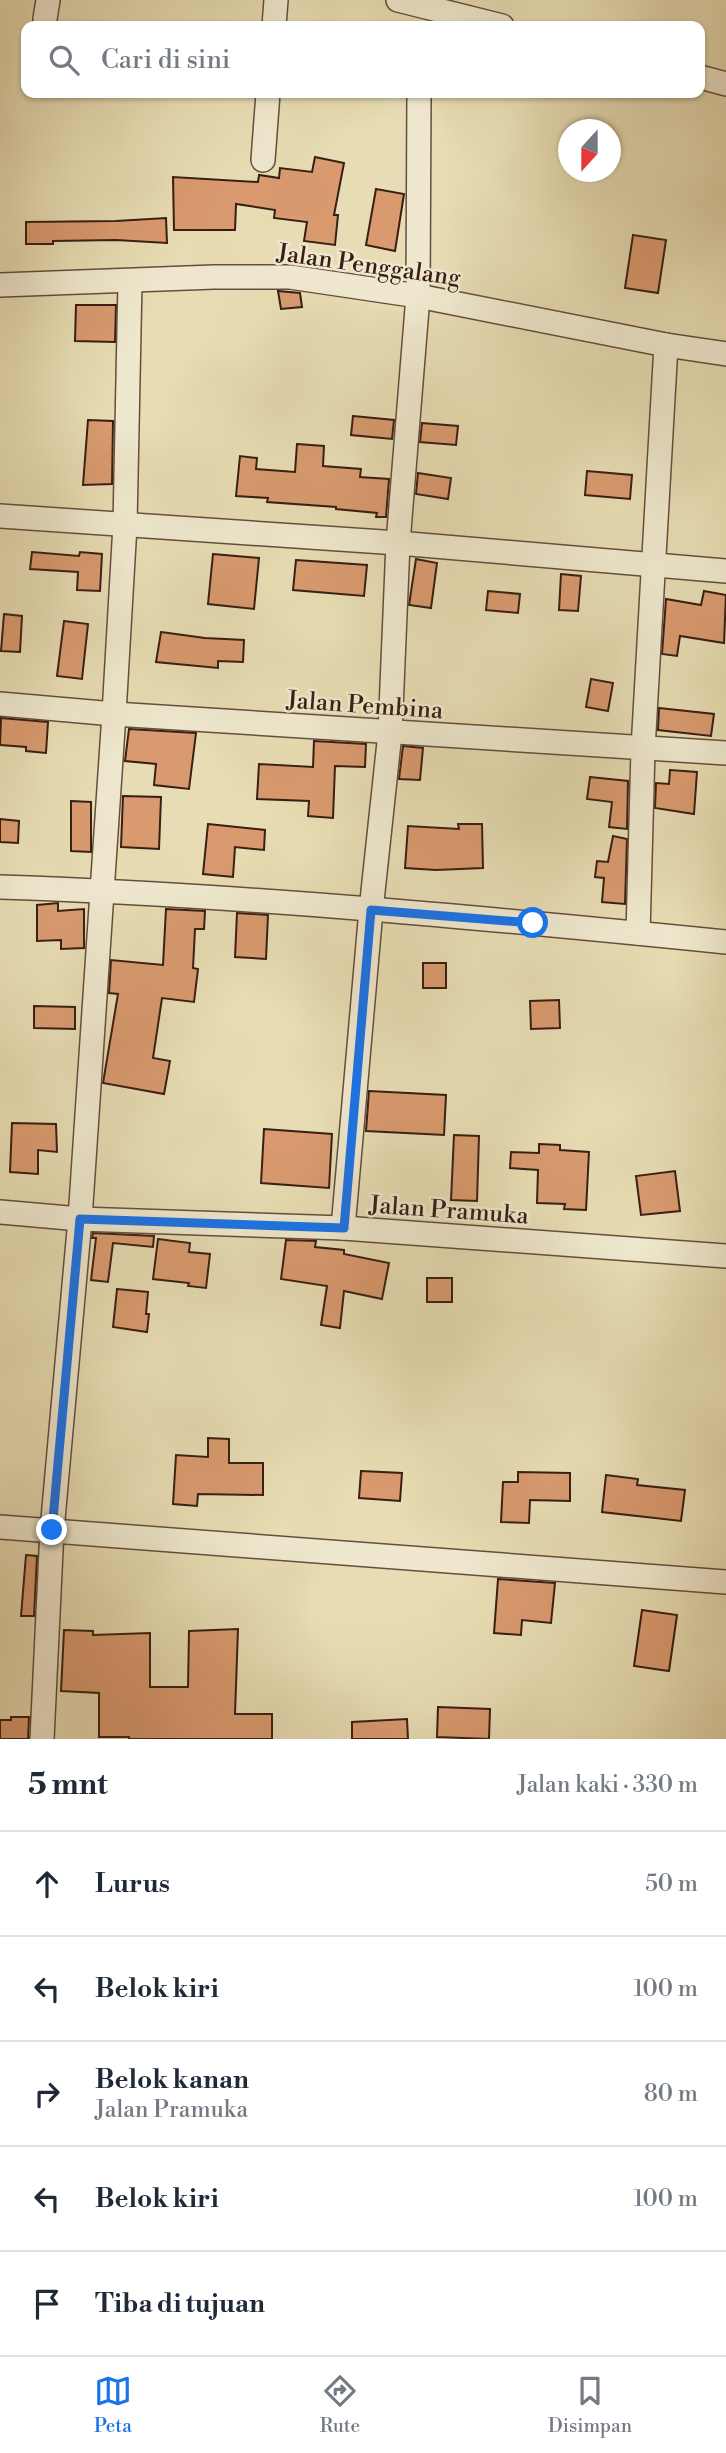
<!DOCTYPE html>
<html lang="id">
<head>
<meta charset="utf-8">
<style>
  :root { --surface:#fff; --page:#f6f6f7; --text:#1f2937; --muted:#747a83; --line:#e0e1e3; --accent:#1a73e8 }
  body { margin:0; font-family:"Libre Bodoni",serif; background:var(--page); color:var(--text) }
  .compass { position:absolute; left:558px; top:119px; width:63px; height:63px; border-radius:50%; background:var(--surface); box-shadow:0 2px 5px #0004; rotate:201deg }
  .stop { position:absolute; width:21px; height:21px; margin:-16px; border:5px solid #1a73e8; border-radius:50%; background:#fff }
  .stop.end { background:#1a73e8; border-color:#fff; box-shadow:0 2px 7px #0008 }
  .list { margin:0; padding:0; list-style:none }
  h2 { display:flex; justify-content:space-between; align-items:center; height:91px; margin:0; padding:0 28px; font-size:30px }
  h2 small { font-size:23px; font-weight:400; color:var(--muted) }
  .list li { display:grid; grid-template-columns:46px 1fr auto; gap:21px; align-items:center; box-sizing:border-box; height:105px; padding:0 28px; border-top:2px solid var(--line) }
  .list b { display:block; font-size:26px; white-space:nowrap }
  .list p { margin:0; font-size:23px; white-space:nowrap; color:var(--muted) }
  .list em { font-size:23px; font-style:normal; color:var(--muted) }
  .icon { flex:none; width:38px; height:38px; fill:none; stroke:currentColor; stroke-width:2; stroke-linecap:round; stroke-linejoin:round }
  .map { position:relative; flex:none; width:726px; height:1739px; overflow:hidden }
  .search { position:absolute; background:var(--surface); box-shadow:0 2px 5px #0004; left:21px; right:21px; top:21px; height:77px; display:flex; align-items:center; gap:18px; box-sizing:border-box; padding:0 24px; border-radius:14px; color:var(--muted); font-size:26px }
  .sheet { height:616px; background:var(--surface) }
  nav { display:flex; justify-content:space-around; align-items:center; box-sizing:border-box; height:98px; border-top:2px solid var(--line); background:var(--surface); font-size:19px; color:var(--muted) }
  nav a { display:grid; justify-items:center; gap:4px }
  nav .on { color:var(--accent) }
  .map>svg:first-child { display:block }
</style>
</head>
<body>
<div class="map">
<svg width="726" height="1739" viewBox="0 0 726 1739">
  <rect width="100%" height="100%" fill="#e7dcb3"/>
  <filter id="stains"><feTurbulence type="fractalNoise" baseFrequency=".00286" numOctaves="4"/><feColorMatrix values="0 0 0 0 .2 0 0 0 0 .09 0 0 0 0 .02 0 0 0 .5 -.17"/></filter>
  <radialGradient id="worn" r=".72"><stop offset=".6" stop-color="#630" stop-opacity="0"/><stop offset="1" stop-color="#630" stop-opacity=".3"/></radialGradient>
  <g fill="#d99a6f" stroke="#381e14" stroke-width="2">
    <path d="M 315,157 L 344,163 L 334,215 L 338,215 L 335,245 L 304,241 L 307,222 L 274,218 L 275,210 L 236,204 L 235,230 L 174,230 L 173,177 L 258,182 L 259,175 L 279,178 L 280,168 L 312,172 Z"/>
    <path d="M 376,189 L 404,194 L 395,251 L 366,245 Z"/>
    <path d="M 166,218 L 167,243 L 116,240 L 53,241 L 53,244 L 26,244 L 26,222 L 116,221 Z"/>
    <path d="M 633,235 L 666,240 L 658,293 L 625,288 Z"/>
    <path d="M 278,291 L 300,293 L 302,307 L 281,309 Z"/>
    <path d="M 76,305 L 116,305 L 115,342 L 75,341 Z"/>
    <path d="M 353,416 L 394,420 L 392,439 L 351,435 Z"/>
    <path d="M 88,420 L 113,421 L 112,484 L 83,485 Z"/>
    <path d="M 422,423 L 458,426 L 456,445 L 420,442 Z"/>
    <path d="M 297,444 L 324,446 L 323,466 L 361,469 L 360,477 L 389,479 L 386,517 L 376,517 L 377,513 L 336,509 L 336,507 L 267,502 L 268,498 L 236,496 L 240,456 L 257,458 L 256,469 L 295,472 Z"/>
    <path d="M 587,471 L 632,475 L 630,499 L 585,495 Z"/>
    <path d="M 418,473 L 451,478 L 448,499 L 416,494 Z"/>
    <path d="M 32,552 L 79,556 L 80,552 L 102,554 L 100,591 L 77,590 L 78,572 L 30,569 Z"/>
    <path d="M 213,554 L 259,558 L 254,609 L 208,604 Z"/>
    <path d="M 416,559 L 437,563 L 431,608 L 409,605 Z"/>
    <path d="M 296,560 L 367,565 L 364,596 L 293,590 Z"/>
    <path d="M 561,574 L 581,576 L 578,611 L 559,610 Z"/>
    <path d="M 488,591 L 520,594 L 518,613 L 486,610 Z"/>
    <path d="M 704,591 L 726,595 L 724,643 L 680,636 L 677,656 L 662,654 L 666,599 L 701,605 Z"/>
    <path d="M 4,614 L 22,616 L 20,652 L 1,651 Z"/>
    <path d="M 64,621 L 88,624 L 82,679 L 57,676 Z"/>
    <path d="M 161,632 L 205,638 L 244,640 L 243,662 L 218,661 L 218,668 L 156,662 Z"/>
    <path d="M 591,679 L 613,683 L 608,711 L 586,707 Z"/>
    <path d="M 659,708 L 714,714 L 711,736 L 658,730 Z"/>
    <path d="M 1,718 L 48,722 L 46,753 L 26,751 L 26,747 L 0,745 Z"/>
    <path d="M 129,729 L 196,733 L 189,789 L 154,785 L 156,764 L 125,761 Z"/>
    <path d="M 314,741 L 366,744 L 365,767 L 335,766 L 333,818 L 308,816 L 309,801 L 257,799 L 259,764 L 313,767 Z"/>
    <path d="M 403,746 L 423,748 L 420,780 L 399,779 Z"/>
    <path d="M 670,770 L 697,772 L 694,814 L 655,808 L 656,783 L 669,784 Z"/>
    <path d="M 590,777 L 628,781 L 627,829 L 609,827 L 612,802 L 587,799 Z"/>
    <path d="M 123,796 L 161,797 L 159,849 L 121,847 Z"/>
    <path d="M 71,801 L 91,802 L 91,852 L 71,851 Z"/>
    <path d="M 0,819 L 19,821 L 18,843 L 0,842 Z"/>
    <path d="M 208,824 L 265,830 L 264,850 L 235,847 L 233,877 L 203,874 Z"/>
    <path d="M 458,824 L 482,824 L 483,868 L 436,870 L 405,868 L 408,826 L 459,829 Z"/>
    <path d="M 613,836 L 627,839 L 625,904 L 602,902 L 604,878 L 595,877 L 597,861 L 608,862 Z"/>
    <path d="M 58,903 L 58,911 L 84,909 L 84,948 L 61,949 L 61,940 L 37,941 L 37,905 Z"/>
    <path d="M 166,909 L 205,911 L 204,929 L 195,929 L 193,968 L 198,969 L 194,1002 L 162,998 L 153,1058 L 170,1061 L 164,1094 L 103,1083 L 118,994 L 109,993 L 111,960 L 163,965 Z"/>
    <path d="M 237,913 L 268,915 L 266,959 L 235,957 Z"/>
    <rect x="423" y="963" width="23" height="25"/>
    <path d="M 559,1000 L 560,1028 L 531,1029 L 530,1001 Z"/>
    <path d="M 34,1006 L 75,1007 L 75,1029 L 34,1028 Z"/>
    <path d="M 369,1091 L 446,1095 L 444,1135 L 366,1131 Z"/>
    <path d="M 12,1123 L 56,1124 L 57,1152 L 38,1150 L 38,1174 L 10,1172 Z"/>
    <path d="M 264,1129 L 332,1134 L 329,1188 L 261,1183 Z"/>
    <path d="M 454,1135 L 479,1136 L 477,1201 L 451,1200 Z"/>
    <path d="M 539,1144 L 560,1145 L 560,1150 L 589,1152 L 586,1210 L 564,1209 L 565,1204 L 537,1203 L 538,1170 L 510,1168 L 511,1152 L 539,1153 Z"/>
    <path d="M 675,1171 L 680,1211 L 641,1215 L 636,1176 Z"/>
    <path d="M 93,1233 L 154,1236 L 153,1247 L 113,1243 L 108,1282 L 91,1280 L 96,1238 L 92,1238 Z"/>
    <path d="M 158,1239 L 190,1243 L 189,1252 L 210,1254 L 206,1288 L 188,1286 L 189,1283 L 153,1279 Z"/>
    <path d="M 286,1240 L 316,1241 L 315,1247 L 344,1250 L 344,1254 L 389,1263 L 382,1299 L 344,1291 L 340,1328 L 321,1325 L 327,1286 L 281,1279 Z"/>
    <rect x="427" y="1278" width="25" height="24"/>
    <path d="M 117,1289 L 148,1292 L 146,1314 L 149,1314 L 147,1332 L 113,1327 Z"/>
    <path d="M 208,1438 L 229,1439 L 229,1463 L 263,1463 L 263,1495 L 198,1494 L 197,1506 L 173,1504 L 176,1455 L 208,1457 Z"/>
    <path d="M 361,1471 L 402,1473 L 400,1501 L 359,1498 Z"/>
    <path d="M 518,1472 L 570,1473 L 570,1501 L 530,1500 L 529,1523 L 501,1522 L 503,1482 L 518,1482 Z"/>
    <path d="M 606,1475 L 638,1479 L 637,1485 L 685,1490 L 681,1521 L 602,1512 Z"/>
    <path d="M 26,1555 L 37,1556 L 34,1616 L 21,1616 Z"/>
    <path d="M 498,1579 L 555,1583 L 551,1623 L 522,1620 L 521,1635 L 494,1633 Z"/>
    <path d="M 642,1610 L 677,1615 L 669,1671 L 634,1666 Z"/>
    <path d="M 238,1629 L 235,1714 L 272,1714 L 272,1739 L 129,1739 L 129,1737 L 99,1737 L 99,1693 L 61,1691 L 64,1630 L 93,1631 L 93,1635 L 150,1633 L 150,1687 L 188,1687 L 189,1631 Z"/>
    <path d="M 438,1707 L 490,1709 L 489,1739 L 437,1737 Z"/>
    <path d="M 11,1717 L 29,1717 L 28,1739 L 0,1739 L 0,1720 L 11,1720 Z"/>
    <path d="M 407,1719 L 408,1739 L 352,1739 L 352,1722 Z"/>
  </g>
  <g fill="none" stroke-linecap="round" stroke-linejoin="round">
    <defs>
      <g id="minor">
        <path d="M 398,0 L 502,26"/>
        <path d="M 45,19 L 48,0"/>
        <path d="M 274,26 L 276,0"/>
        <path d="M 700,77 L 726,84"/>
        <path d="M 263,160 L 268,93"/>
        <path d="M 0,285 L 214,277 L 290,277 L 418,296 L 666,345 L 726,354"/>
        <path d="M 0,516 L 398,543 L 726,571"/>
        <path d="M 0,704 L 114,714 L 726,753"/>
        <path d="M 0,887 C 242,895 485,918 726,942"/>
        <path d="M 638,933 L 643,749 L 666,345"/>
        <path d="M 0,1212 L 80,1219 L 343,1228 L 726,1256"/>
        <path d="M 343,1228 L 371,910 L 390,733 L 398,543 L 418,296 L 419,93"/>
        <path d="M 0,1527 L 726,1582"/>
        <path d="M 42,1739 L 52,1530 L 80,1219 L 114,714 L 125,525 L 130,281"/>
      </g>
    </defs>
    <use href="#minor" stroke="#644e3c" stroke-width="26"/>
    <use href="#minor" stroke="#efe8ce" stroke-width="23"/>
  </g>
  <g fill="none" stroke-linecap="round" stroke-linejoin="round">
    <path stroke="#1a73e8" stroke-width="9" d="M 52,1530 L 80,1219 L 344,1228 L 371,910 L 533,923"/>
  </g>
  <g text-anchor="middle" stroke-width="5" stroke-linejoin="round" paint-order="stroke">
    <g font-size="24" fill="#381e14" stroke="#efe8ce">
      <text transform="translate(369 265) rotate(8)" y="8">Jalan Penggalang</text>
      <text transform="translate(365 705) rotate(4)" y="8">Jalan Pembina</text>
      <text transform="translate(449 1210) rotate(4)" y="8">Jalan Pramuka</text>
    </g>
  </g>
  <rect width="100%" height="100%" filter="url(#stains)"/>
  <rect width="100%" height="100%" fill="url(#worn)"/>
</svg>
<svg class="compass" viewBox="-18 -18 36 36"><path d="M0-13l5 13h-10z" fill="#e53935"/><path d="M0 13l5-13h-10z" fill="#747a83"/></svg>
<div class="stop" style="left:533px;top:923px"></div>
<div class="stop end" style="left:52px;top:1530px"></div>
<div class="search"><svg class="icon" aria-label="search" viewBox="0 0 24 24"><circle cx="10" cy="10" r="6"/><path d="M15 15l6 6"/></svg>Cari di sini</div>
</div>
<section class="sheet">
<h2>5 mnt<small>Jalan kaki · 330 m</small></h2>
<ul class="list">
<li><svg class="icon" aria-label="ahead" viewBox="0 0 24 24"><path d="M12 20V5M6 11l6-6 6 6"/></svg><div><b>Lurus</b></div><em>50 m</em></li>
<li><svg class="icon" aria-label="left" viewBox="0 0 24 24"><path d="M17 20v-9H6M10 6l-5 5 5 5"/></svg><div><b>Belok kiri</b></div><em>100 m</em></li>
<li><svg class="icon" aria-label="right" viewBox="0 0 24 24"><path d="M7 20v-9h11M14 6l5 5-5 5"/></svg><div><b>Belok kanan</b><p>Jalan Pramuka</p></div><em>80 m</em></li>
<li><svg class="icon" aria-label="left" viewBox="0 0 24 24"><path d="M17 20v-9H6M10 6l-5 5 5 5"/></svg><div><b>Belok kiri</b></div><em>100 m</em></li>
<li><svg class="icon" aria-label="arrive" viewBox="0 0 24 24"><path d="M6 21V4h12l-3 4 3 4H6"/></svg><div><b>Tiba di tujuan</b></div></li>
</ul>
</section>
<nav>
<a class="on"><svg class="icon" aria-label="map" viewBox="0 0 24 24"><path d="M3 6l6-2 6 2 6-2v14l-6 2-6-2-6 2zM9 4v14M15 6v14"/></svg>Peta</a>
<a><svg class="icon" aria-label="directions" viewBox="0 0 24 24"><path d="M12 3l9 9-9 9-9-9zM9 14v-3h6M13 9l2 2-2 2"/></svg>Rute</a>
<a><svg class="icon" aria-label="saved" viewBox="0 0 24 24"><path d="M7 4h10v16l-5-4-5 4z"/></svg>Disimpan</a>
</nav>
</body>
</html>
